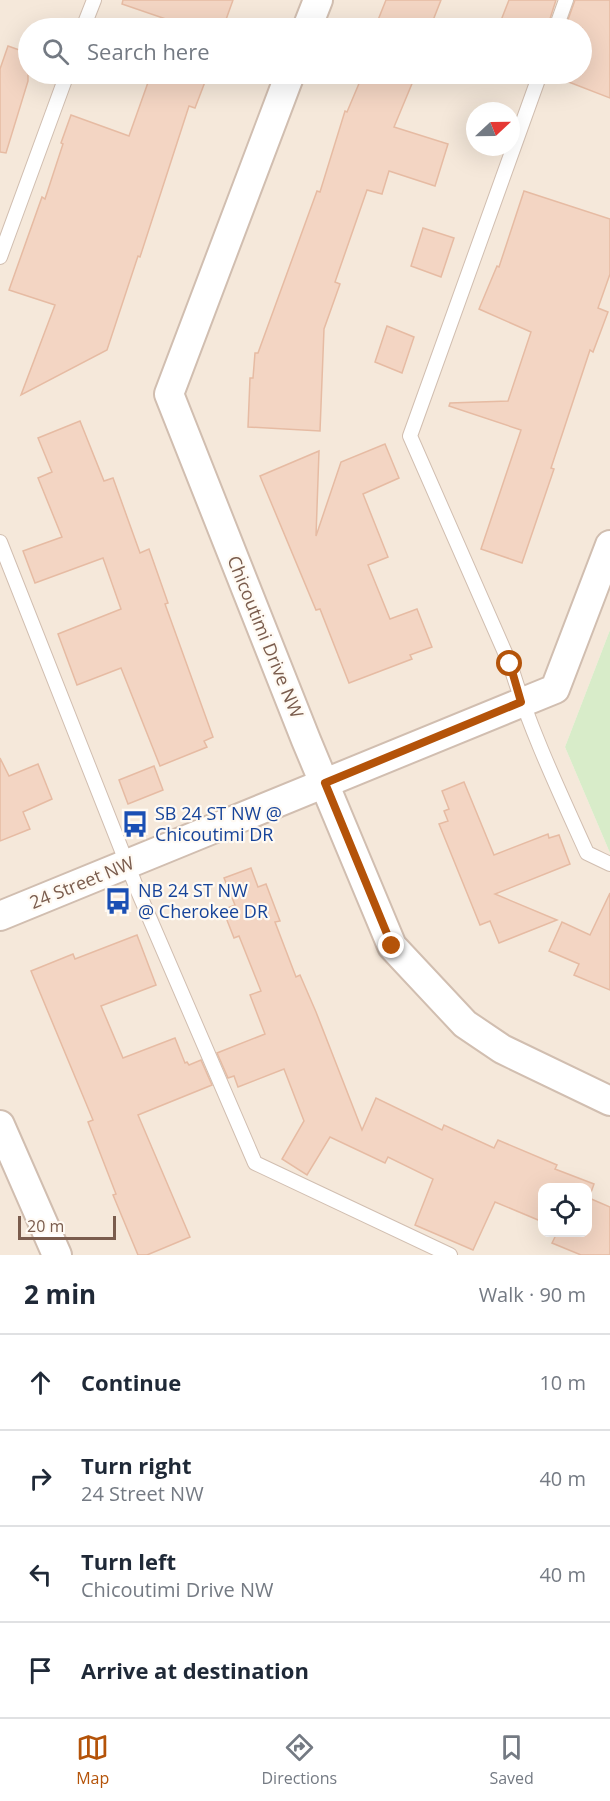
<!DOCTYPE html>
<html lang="en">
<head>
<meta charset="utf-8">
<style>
  :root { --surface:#fff; --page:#f2f2f3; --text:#1f2937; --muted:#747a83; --line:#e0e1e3; --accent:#b45309 }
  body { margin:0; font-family:"Open Sans",sans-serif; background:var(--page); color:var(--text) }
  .controls { position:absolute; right:18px; bottom:18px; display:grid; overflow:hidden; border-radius:12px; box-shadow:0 6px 24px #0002 }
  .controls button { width:54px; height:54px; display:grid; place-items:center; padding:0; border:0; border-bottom:2px solid var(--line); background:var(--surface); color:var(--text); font:30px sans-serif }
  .compass { position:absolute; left:466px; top:102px; width:54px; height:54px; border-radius:50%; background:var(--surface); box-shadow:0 6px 24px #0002; rotate:68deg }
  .scale { position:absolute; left:18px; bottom:15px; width:98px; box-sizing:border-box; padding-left:6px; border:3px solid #7a5c4d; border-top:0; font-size:16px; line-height:21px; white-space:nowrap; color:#7a5c4d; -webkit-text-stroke:4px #fffaf3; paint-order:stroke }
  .stop { position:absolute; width:18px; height:18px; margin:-14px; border:4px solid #b45309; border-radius:50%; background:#fff }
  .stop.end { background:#b45309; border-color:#fff; box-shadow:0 2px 6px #0008 }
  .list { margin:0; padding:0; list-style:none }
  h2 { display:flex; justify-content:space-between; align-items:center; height:78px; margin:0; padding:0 24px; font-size:26px }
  h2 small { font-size:20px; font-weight:400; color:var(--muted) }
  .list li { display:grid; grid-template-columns:39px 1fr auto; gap:18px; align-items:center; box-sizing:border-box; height:96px; padding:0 24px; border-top:2px solid var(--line) }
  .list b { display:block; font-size:22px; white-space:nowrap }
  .list p { margin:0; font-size:20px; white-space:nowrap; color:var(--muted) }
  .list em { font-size:20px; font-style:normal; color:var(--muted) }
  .icon { flex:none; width:33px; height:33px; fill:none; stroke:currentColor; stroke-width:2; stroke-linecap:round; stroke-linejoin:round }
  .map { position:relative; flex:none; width:610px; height:1255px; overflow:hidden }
  .search { position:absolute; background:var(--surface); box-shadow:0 6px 24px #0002; left:18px; right:18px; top:18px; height:66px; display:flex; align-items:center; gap:15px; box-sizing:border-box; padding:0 21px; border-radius:33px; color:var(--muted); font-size:22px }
  .sheet { height:462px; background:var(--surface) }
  nav { display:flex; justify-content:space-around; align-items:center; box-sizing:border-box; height:84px; border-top:2px solid var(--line); background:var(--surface); font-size:16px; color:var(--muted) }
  nav a { display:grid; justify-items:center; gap:3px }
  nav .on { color:var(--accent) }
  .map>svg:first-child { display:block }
</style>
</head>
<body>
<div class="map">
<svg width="610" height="1255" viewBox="0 0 610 1255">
  <rect width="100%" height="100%" fill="#fdf6ec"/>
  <path fill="#f5e8da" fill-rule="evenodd" d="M 0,0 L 610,0 L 610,630 L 565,747 L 610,853 L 610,1255 L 0,1255 ZM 28,28 L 582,28 L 582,74 L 28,74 ZM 475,111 L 511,111 L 511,147 L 475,147 ZM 542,1188 L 588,1188 L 588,1232 L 542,1232 Z"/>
  <path fill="#d8ecc9" d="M 610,630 L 610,853 L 565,747 Z"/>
  <g fill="#f3d5c3" stroke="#e6bba3" stroke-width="1.5">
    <path d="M 123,0 L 233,0 L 223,28 L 192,28 L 122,4 Z"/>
    <path d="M 386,0 L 441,0 L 430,28 L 385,28 L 376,25 Z"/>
    <path d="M 509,0 L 556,0 L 547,28 L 498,28 Z"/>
    <path d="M 575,0 L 610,0 L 610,98 L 561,79 L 563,74 L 582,74 L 582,28 L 565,28 Z"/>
    <path d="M 8,46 L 28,53 L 28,81 L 6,153 L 0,152 L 0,69 Z"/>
    <path d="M 151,74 L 208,74 L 195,108 L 189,106 L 140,257 L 138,256 L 107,350 L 21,395 L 55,305 L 9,290 L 42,197 L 45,199 L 63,144 L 61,143 L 71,115 L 129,136 Z"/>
    <path d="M 363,74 L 416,74 L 394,127 L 448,144 L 435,186 L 389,171 L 382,194 L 367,190 L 335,282 L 340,284 L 324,329 L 320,431 L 248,427 L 250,378 L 253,378 L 255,353 L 258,353 L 317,191 L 320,192 L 345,111 L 347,112 Z"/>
    <path d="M 524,191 L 610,219 L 610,274 L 598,308 L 608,312 L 593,352 L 590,350 L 551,468 L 554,469 L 522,563 L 481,549 L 521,430 L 449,406 L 450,403 L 508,401 L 531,332 L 479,309 L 497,266 L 499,267 Z"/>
    <path d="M 423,228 L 454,238 L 441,277 L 411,266 Z"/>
    <path d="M 387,326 L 414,337 L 402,373 L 375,362 Z"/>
    <path d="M 80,421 L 104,481 L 113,478 L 140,553 L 149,549 L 168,603 L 165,604 L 213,737 L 204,741 L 207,747 L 160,766 L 121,668 L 77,685 L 58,634 L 121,609 L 103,558 L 35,583 L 23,551 L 62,537 L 38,478 L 52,472 L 38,438 Z"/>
    <path d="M 385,444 L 399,478 L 363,494 L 388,557 L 368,565 L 390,619 L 417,609 L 432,647 L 410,655 L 412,659 L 349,683 L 320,609 L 316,610 L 260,476 L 319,451 L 316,536 L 341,462 Z"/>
    <path d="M 0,758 L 9,776 L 38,764 L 52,799 L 23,812 L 30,829 L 0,841 Z"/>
    <path d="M 154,766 L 163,790 L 128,804 L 119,780 Z"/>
    <path d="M 464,782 L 494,855 L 548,834 L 549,838 L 559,835 L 570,864 L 495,894 L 557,920 L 499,943 L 490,921 L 480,925 L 439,824 L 448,821 L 444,811 L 449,809 L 442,791 Z"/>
    <path d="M 251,868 L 258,887 L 266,884 L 280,921 L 275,922 L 296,977 L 300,975 L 316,1012 L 362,1130 L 376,1098 L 442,1130 L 444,1125 L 494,1148 L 498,1140 L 557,1165 L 555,1169 L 594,1184 L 589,1198 L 610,1207 L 610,1255 L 581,1255 L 552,1243 L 557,1233 L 588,1233 L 588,1188 L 543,1188 L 543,1222 L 495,1202 L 473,1250 L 415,1225 L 433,1179 L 388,1157 L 385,1163 L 330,1137 L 307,1175 L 282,1159 L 304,1121 L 284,1069 L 238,1087 L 234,1076 L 228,1078 L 217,1053 L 265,1034 L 250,995 L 261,991 L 239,936 L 234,938 L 223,910 L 235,905 L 224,878 Z"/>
    <path d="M 610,893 L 610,990 L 574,975 L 579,964 L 549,951 L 562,922 L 590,935 Z"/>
    <path d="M 137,935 L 156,985 L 101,1006 L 123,1058 L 175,1038 L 185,1063 L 187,1062 L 189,1065 L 201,1060 L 212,1085 L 138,1115 L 190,1237 L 147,1255 L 138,1255 L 113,1195 L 116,1194 L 88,1122 L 93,1120 L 31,971 L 73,954 L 75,959 Z"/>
  </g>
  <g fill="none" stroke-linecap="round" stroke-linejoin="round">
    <defs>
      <g id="service">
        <path d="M 83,28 L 94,0"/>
        <path d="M 556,28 L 566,0"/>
        <path d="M 540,74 L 410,436 L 510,664 C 530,730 559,791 587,853 L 610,864"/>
        <path d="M 0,257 L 67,74"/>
        <path d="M 0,542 L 137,889 L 255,1163 L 450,1255"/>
      </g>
      <g id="minor">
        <path d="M 307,28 L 318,0"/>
        <path d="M 290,74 L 169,394 L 306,740 L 392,946 L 465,1024 L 502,1049 L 610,1101"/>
        <path d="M 0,916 L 555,689 L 610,545"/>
        <path d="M 0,1125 L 57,1255"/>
      </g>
    </defs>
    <use href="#service" stroke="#d1beb0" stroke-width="16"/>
    <use href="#minor" stroke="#d1beb0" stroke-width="32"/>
    <use href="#service" stroke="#fff" stroke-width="14"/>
    <use href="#minor" stroke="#fff" stroke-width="28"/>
  </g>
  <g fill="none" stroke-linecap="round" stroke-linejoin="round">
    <path stroke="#b45309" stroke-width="8" d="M 392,946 L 325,783 L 521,702 L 510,664"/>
  </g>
  <defs>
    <symbol id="bus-bare" viewBox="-9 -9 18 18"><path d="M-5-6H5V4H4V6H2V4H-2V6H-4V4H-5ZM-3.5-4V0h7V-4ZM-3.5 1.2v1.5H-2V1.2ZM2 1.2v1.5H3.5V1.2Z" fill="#1a4fb4" stroke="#fffaf3" stroke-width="2.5" paint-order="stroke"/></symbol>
  </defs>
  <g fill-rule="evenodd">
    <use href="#bus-bare" x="116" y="805" width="38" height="38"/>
    <use href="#bus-bare" x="99" y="882" width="38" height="38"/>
  </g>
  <g text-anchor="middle" stroke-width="4.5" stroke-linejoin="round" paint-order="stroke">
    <g font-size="18" fill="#7a5c4d" stroke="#fffaf3">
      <text transform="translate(265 637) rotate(68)" y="6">Chicoutimi Drive NW</text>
      <text transform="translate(82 883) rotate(-22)" y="6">24 Street NW</text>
    </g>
    <g font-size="18" fill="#164399" stroke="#fffaf3" text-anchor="start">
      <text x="155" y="820">SB 24 ST NW @<tspan x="155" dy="21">Chicoutimi DR</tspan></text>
      <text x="138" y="897">NB 24 ST NW<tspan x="138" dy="21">@ Cherokee DR</tspan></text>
    </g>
  </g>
</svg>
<div class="controls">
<button><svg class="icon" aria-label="locate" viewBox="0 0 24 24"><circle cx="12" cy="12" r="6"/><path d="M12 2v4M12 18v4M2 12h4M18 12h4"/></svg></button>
</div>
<svg class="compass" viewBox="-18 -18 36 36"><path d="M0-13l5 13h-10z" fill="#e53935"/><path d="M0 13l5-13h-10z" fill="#747a83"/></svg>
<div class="scale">20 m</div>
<div class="stop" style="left:510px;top:664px"></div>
<div class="stop end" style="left:392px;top:946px"></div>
<div class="search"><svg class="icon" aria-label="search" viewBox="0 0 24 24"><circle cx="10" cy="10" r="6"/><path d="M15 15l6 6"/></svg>Search here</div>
</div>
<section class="sheet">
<h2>2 min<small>Walk · 90 m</small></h2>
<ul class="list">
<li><svg class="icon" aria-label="ahead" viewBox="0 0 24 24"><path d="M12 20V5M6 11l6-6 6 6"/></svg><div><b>Continue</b></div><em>10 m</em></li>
<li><svg class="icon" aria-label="right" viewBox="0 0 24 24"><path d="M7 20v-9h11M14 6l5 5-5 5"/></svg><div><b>Turn right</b><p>24 Street NW</p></div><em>40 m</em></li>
<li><svg class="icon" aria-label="left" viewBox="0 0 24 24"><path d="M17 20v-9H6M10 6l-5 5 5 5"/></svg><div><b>Turn left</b><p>Chicoutimi Drive NW</p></div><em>40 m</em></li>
<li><svg class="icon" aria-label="arrive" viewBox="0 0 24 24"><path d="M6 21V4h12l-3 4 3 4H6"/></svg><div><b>Arrive at destination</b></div></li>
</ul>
</section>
<nav>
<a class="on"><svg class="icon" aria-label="map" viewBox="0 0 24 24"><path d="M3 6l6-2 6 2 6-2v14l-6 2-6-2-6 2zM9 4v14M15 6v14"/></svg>Map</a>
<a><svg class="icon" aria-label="directions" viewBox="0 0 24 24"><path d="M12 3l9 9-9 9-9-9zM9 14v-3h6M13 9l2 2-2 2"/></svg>Directions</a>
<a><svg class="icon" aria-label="saved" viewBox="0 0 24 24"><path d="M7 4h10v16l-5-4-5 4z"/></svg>Saved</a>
</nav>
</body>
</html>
